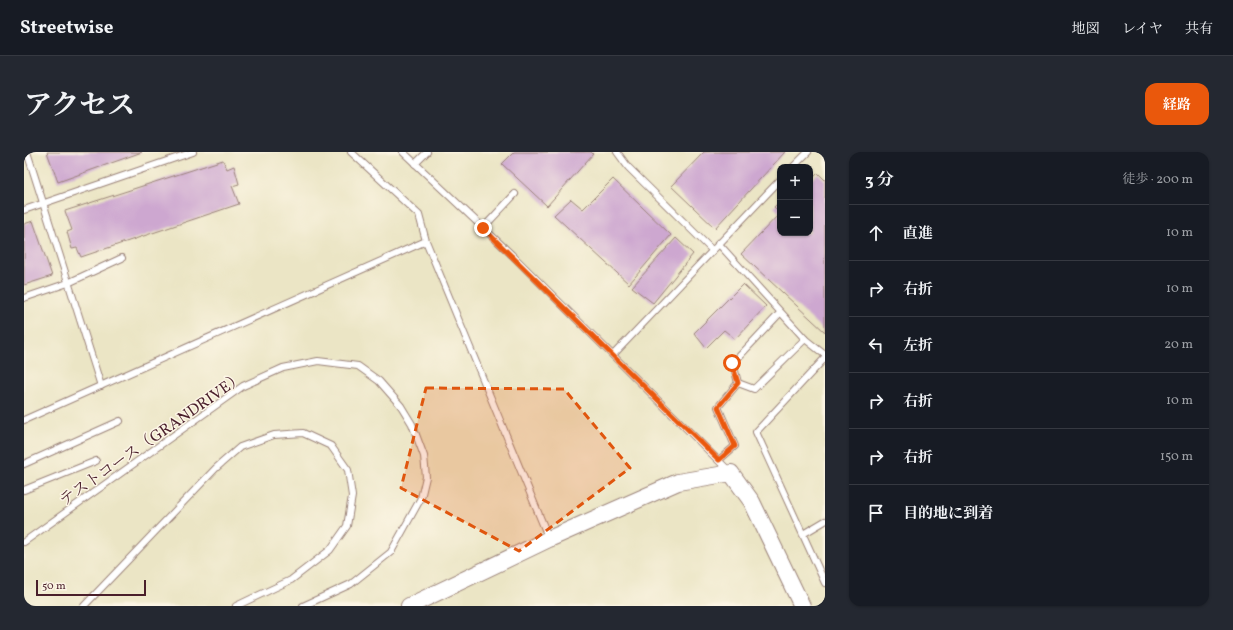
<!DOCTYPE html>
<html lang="ja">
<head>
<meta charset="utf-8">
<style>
  :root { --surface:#171b24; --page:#242831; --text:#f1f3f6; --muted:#9ea1a6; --line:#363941; --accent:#ea580c }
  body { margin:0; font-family:Vollkorn,"Noto Serif JP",serif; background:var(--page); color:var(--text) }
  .controls { position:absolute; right:12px; top:12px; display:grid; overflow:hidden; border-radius:8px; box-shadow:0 1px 3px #0004 }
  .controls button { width:36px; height:36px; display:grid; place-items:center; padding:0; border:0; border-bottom:1px solid var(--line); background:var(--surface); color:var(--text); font:20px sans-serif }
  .scale { position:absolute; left:12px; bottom:10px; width:110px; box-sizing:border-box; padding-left:4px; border:2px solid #4a1f2b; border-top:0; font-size:11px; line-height:14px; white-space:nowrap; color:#4a1f2b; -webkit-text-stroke:3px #fcf5e5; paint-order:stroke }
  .stop { position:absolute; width:12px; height:12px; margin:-9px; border:3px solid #ea580c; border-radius:50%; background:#fff }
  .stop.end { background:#ea580c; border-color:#fff; box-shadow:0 1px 4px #0008 }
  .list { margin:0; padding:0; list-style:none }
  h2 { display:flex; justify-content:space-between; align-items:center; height:52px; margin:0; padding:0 16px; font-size:17px }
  h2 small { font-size:13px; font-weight:400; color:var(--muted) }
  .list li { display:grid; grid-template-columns:26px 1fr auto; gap:12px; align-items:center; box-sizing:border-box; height:56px; padding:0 16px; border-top:1px solid var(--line) }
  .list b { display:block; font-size:15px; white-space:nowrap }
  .list em { font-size:13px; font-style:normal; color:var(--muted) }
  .icon { flex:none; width:22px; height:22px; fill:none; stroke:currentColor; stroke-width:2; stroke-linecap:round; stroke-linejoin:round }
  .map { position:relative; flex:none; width:801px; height:454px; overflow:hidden; border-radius:12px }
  header { display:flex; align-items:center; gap:24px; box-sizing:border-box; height:56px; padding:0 20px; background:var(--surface); border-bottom:1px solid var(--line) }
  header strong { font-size:19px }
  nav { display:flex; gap:22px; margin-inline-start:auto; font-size:14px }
  .intro { display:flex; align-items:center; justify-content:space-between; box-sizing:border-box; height:96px; padding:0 24px }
  h1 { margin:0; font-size:28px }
  .button { padding:10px 18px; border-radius:12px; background:var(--accent); color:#fff; font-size:14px; font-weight:700 }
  main { display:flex; gap:24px; padding:0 24px }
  aside { flex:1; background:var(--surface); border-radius:12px; box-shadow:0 1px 3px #0004 }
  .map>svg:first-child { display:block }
</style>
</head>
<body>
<header>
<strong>Streetwise</strong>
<nav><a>地図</a><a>レイヤ</a><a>共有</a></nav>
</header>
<div class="intro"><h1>アクセス</h1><a class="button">経路</a></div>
<main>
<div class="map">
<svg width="801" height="454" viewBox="0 0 801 454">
  <rect width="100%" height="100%" fill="#fcf5e5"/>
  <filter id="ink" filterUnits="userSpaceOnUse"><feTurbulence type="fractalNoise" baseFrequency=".025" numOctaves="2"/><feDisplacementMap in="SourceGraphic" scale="8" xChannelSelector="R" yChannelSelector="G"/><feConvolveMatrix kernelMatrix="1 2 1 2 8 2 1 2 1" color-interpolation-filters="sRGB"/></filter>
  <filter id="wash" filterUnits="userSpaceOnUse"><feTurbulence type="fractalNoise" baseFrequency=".012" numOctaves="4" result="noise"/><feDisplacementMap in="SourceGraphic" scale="16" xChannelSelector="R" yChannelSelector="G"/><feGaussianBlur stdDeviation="0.9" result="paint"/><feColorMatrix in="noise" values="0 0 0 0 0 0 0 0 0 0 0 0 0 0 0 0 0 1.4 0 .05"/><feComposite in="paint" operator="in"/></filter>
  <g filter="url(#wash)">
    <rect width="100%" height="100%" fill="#ebe5c5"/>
    <g id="blocks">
      <g fill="#cda7d0">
        <path d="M 23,0 L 118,0 L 34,30 Z"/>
        <path d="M 490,0 L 567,0 L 569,2 L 523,54 L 478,12 Z"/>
        <path d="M 680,0 L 761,0 L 691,76 L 647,34 Z"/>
        <path d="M 199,8 L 203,17 L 210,14 L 215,32 L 208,34 L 215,52 L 57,105 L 53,96 L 48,97 L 43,80 L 48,78 L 41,59 Z"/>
        <path d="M 794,21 L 801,28 L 801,180 L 717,102 L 756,61 L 750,55 L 756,49 L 756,81 L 786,81 L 786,29 Z"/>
        <path d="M 589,27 L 647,83 L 605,132 L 530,63 L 547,47 L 559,57 Z"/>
        <path d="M 9,69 L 28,124 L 0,133 L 0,72 Z"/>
        <path d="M 652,86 L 669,102 L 629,151 L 608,135 Z"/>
        <path d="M 719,132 L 742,154 L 711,187 L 700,178 L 682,196 L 670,181 Z"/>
      </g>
    </g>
  </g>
  <g filter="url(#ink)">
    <use href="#blocks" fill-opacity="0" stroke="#9a8278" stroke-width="1"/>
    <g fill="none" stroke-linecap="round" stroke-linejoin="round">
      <defs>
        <g id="service">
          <path d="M 3,0 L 77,234"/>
          <path d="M 327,0 L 395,63 L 402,89"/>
          <path d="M 379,0 L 488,103 L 706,320"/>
          <path d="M 593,0 L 604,15 L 688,98"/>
          <path d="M 391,12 L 403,0"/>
          <path d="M 769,15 L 784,0"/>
          <path d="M 0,58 L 169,0"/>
          <path d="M 459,76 L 491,42"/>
          <path d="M 694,91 L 781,187 L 801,203"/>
          <path d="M 0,146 L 44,131 L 98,106"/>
          <path d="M 589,203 L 756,28"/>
          <path d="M 801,206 L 732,280 L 801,431"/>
          <path d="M 714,231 L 709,211 L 756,161"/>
          <path d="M 0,268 L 402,89 L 525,387"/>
          <path d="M 695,308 L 711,294 L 694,255 L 714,231 L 730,237 L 781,187"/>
          <path d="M 0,312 L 96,269"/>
          <path d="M 0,338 L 72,309"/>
          <path d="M 779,382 L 801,369"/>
          <path d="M 0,390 L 219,234 L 259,216 L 294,209 L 334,214 L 355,229 L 377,254 L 388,272 L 400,304 L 402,325 L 397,346 L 367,400 L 327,432 L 279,454"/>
          <path d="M 60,454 L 192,316 L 216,295 L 250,283 L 279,281 L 307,294 L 324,318 L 328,344 L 323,374 L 306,398 L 267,428 L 212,454"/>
        </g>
        <path id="tertiary" d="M 385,454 L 525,387 L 654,330 L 707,321 L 728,350 L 778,454"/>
      </defs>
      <use href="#service" stroke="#9a8278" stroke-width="8"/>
      <use href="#tertiary" stroke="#9a8278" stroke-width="18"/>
      <use href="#service" stroke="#fff" stroke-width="6"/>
      <use href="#tertiary" stroke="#fff" stroke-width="16"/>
    </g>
  </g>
  <g fill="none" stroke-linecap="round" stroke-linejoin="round" filter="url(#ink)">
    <path stroke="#ea580c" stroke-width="5" d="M 459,76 L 695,308 L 711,294 L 694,255 L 714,231 L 708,211"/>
  </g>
  <path fill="#e0560e" fill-opacity="0.2" stroke="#e0560e" stroke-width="3" stroke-dasharray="8 5" stroke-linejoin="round" d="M 402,236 L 540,237 L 606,316 L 495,399 L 377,336 Z"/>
  <g text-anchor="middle" stroke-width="3" stroke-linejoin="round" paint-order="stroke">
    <g font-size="16" fill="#4a1f2b" stroke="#fcf5e5">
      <text transform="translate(127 286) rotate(-35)" y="6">テストコース（GRANDRIVE）</text>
    </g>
  </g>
</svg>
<div class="controls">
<button>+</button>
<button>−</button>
</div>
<div class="scale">50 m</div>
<div class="stop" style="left:708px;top:211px"></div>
<div class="stop end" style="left:459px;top:76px"></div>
</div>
<aside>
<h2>3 分<small>徒歩 · 200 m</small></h2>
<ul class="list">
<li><svg class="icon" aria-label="ahead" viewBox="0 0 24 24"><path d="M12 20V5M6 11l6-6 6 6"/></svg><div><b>直進</b></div><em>10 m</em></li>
<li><svg class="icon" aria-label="right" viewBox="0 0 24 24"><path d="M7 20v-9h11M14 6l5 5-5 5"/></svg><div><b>右折</b></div><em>10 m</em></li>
<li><svg class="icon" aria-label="left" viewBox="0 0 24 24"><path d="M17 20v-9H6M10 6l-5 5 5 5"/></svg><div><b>左折</b></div><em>20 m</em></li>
<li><svg class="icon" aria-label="right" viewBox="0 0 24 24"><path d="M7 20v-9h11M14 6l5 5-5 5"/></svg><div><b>右折</b></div><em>10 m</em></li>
<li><svg class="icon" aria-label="right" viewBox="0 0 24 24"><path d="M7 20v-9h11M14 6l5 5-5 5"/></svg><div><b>右折</b></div><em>150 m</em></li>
<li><svg class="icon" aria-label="arrive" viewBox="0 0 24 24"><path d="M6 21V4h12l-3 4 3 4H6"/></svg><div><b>目的地に到着</b></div></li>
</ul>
</aside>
</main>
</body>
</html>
